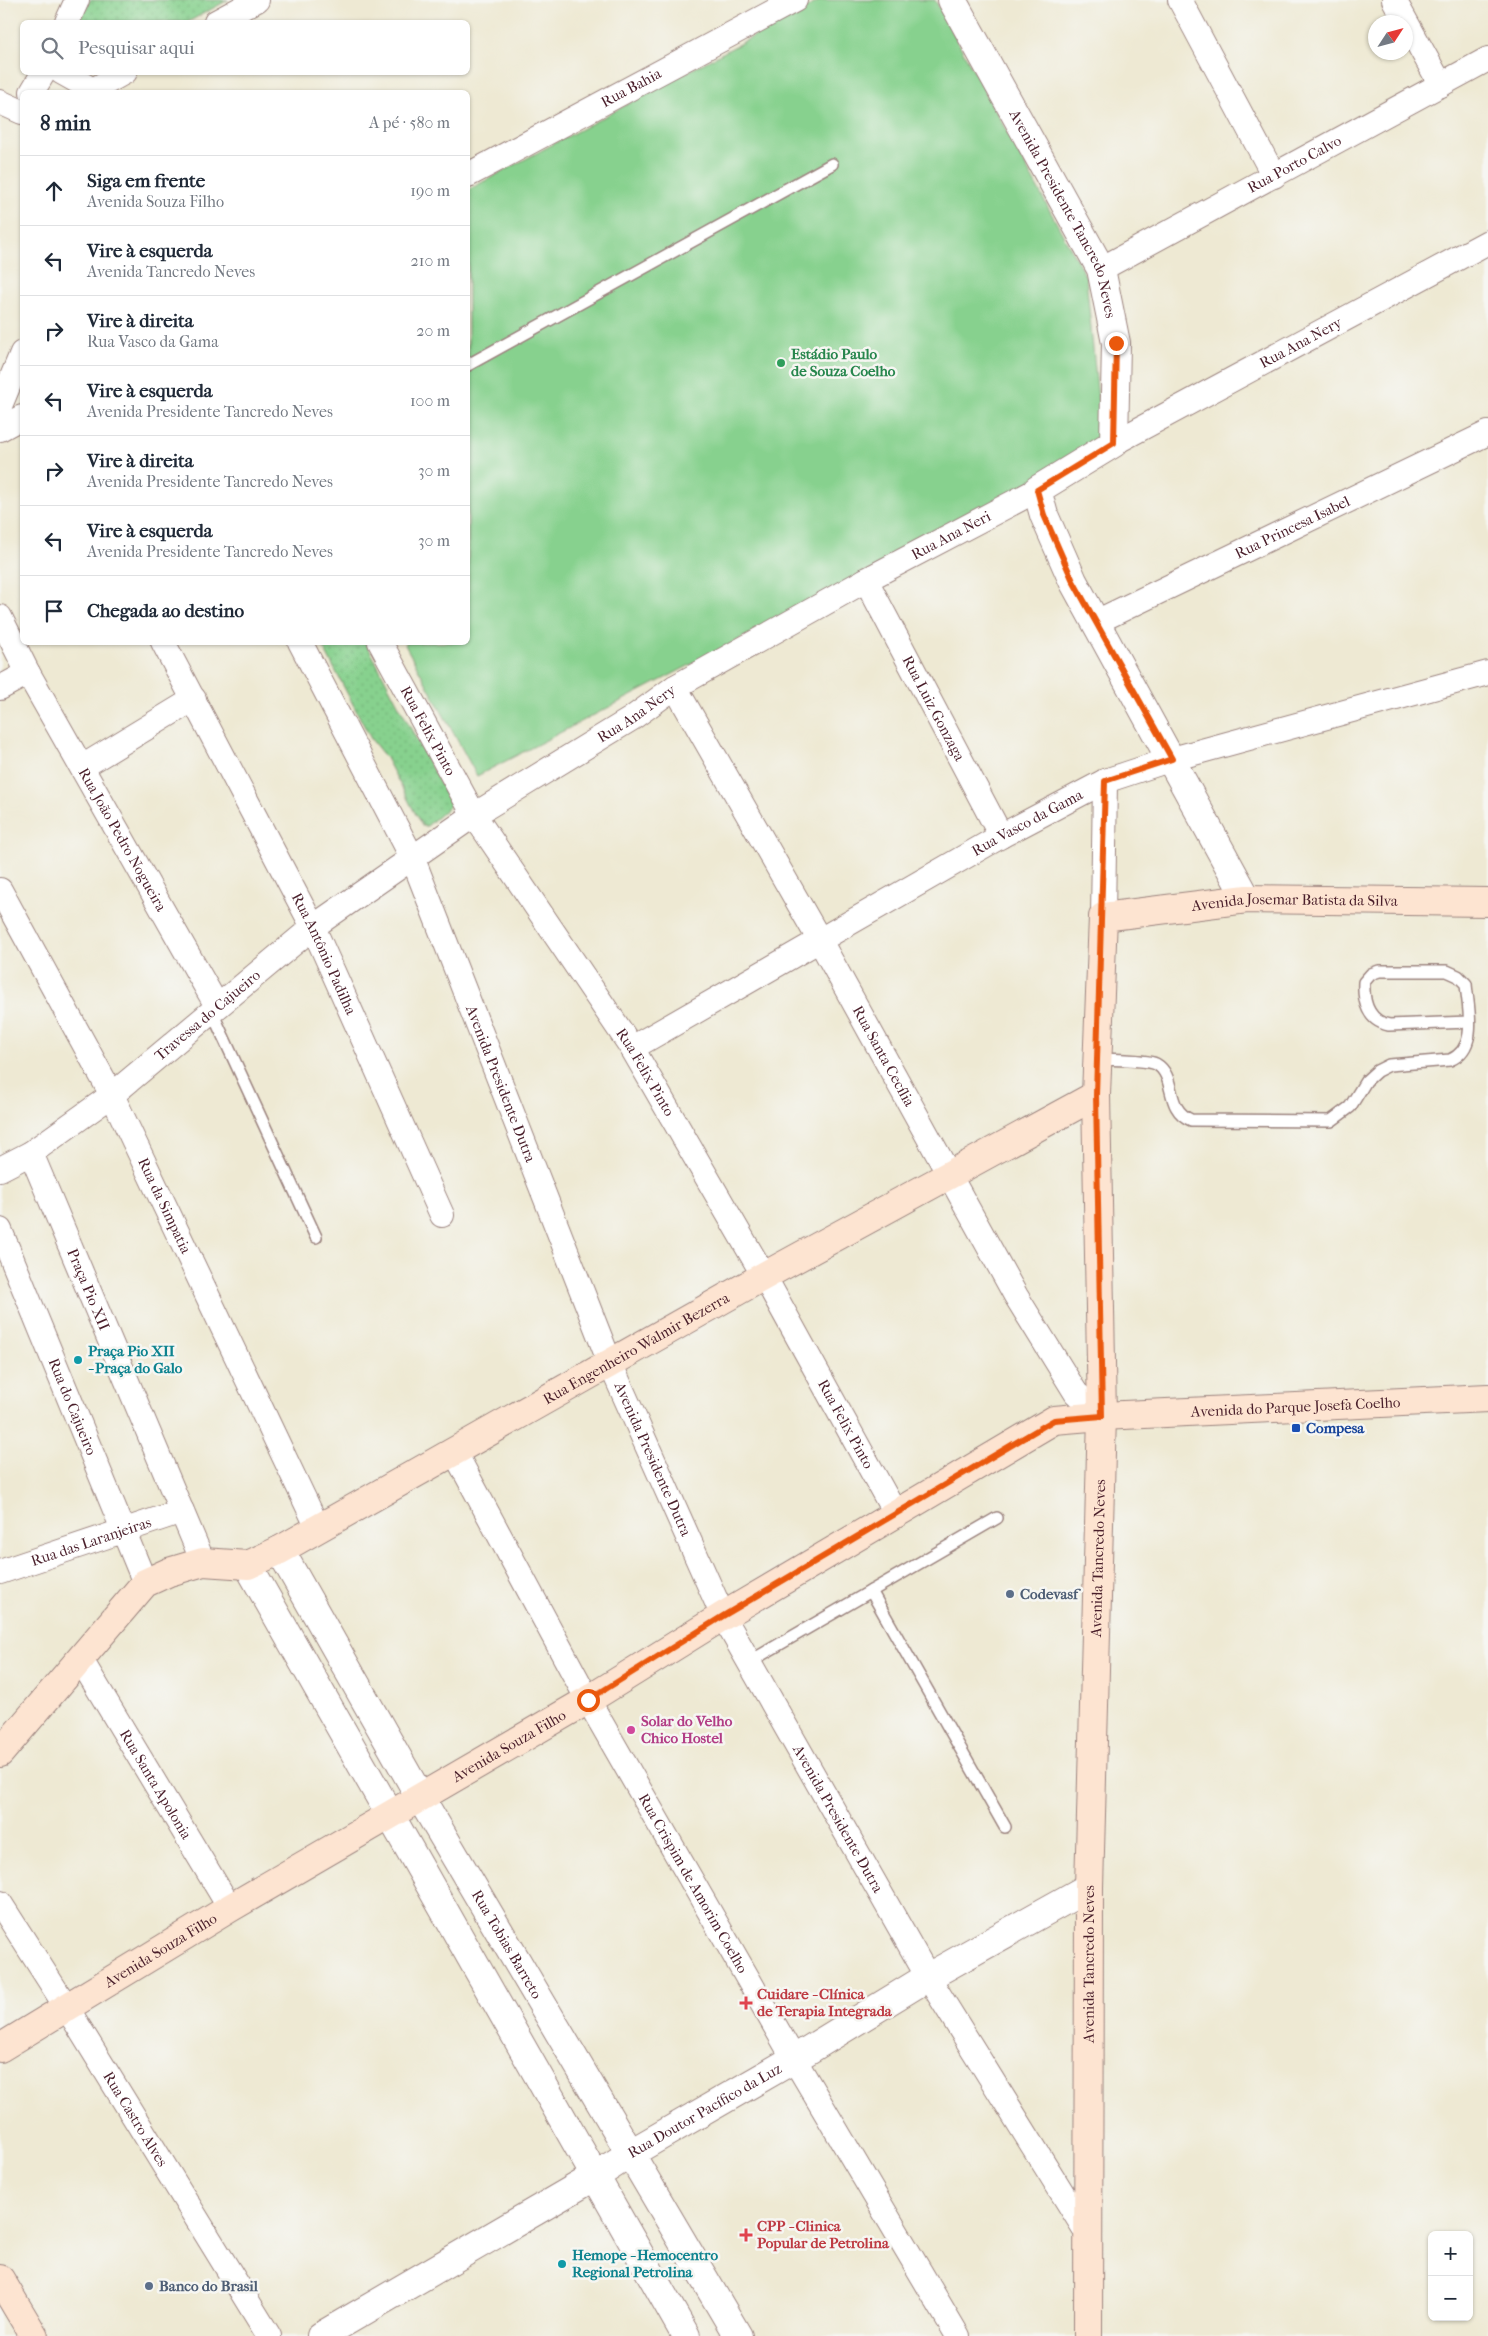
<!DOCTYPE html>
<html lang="pt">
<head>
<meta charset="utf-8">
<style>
  :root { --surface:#fff; --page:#f2f2f3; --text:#1f2937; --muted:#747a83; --line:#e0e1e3 }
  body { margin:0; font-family:"IM FELL French Canon",serif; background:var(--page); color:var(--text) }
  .controls { position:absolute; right:15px; bottom:15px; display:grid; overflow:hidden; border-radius:8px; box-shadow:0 1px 4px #0004 }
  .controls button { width:45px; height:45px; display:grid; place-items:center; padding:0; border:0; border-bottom:1px solid var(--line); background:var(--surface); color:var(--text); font:25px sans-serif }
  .compass { position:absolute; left:1368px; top:15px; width:45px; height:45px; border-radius:50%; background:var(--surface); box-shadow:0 1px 4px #0004; rotate:54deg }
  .stop { position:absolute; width:15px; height:15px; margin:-11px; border:4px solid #ea580c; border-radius:50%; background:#fff }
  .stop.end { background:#ea580c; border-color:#fff; box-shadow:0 1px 5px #0008 }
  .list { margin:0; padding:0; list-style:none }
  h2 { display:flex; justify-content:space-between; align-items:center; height:65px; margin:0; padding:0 20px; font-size:21px }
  h2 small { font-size:16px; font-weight:400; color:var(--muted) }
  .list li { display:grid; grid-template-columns:32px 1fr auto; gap:15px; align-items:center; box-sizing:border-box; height:70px; padding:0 20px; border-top:1px solid var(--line) }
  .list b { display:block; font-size:19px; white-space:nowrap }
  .list p { margin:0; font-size:16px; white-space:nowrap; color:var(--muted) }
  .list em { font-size:16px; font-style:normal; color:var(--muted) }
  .icon { flex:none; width:28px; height:28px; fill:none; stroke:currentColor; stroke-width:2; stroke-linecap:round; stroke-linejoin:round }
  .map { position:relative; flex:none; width:1488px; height:2336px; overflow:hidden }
  .search { position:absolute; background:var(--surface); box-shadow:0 1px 4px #0004; left:20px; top:20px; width:450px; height:55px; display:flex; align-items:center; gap:12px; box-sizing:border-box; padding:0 18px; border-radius:8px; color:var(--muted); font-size:19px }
  .panel { position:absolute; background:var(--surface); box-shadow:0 1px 4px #0004; left:20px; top:90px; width:450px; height:555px; border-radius:8px }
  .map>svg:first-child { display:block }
</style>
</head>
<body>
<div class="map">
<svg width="1488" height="2336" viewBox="0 0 1488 2336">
  <defs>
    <pattern id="green-dots" width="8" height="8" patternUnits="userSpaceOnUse" patternTransform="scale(1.25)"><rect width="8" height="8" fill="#87d18e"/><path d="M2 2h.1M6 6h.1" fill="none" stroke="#76b37b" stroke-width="1.8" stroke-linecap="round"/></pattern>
  </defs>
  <rect width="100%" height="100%" fill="#f6f6f2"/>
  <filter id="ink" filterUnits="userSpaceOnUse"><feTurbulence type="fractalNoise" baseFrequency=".02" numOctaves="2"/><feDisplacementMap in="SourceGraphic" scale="10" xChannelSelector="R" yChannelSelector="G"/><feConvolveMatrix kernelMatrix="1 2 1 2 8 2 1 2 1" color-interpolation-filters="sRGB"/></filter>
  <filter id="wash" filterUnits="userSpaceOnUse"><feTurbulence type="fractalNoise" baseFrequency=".0096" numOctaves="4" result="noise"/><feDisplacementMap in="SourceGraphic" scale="20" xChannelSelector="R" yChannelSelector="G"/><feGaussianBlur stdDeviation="1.12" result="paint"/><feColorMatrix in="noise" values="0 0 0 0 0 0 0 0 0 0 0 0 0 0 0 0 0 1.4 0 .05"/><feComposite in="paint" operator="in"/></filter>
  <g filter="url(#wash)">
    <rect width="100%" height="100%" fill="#eee9d3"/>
    <g fill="url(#green-dots)" stroke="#68785c">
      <path d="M 90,0 L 228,0 L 188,22 L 79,22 Z"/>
      <path d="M 321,643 L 366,643 L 450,803 L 450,806 L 427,826 L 422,826 L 386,758 L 371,739 Z"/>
    </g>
    <path fill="#87d18e" stroke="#68785c" d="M 821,0 L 935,0 L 1086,277 L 1103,450 L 477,776 L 404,643 L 468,642 L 468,190 Z"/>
  </g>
  <g filter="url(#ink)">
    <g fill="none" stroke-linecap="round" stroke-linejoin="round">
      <defs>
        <g id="service">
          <path d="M 468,365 L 832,164"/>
          <path d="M 211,1010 L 316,1237"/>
          <path d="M 1098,1059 C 1111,1060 1145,1059 1156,1064 C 1177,1076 1164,1109 1191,1120 L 1331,1121 L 1350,1107 L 1366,1081 L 1377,1071 L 1389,1065 L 1450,1060 C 1479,1048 1468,1009 1466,984 L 1458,976 L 1447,971 L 1379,971 L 1371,974 L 1364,982 C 1363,1002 1368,1021 1389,1025 L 1469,1022"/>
          <path d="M 871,1591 L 1005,1827"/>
          <path d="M 749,1662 L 997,1518"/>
        </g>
        <g id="minor">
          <path d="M 1180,0 L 1274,176"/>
          <path d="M 1394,0 L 1441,85"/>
          <path d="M 67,22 L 77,0"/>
          <path d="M 216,22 L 257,0"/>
          <path d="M 61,72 L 93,90 L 93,92"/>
          <path d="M 93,90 L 125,72"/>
          <path d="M 32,92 L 44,72"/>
          <path d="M 0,102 L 22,112"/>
          <path id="s1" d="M 468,175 L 795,0"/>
          <path id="s2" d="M 1101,269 L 1488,59"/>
          <path d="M 0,406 L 22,353"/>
          <path d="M 0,429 L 22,417"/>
          <path id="s3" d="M 1114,443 L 1488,242"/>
          <path id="s4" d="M 866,580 L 1001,836"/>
          <path id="s5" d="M 0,617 L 28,673 L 217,1006"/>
          <path id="s6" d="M 1096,622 L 1488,433"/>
          <path id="s7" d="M 163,642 L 313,927 L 442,1215"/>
          <path id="s8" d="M 300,642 L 413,859 L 610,1363 L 723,1616 L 928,1977 L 1089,2236"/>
          <path id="s9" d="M 380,642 L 474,815 L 632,1048 L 764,1276 L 895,1513"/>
          <path id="s10" d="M 675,687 L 819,939 L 1016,1296 L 1076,1393 L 1102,1416"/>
          <path d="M 0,688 L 28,673"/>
          <path d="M 82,767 L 194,699"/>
          <path id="s11" d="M 0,890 L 112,1095 L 318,1528"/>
          <path d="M 1103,917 L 1105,781"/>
          <path id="s12" d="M 632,1048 L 1001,836 L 1105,781 L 1172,759 L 1488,673"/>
          <path id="s13" d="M 31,1153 L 203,1562"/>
          <path id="s14" d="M 0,1169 L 31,1153 L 112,1095 L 313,927 L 474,815 L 631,719 L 675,687 L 866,580 L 1037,490"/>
          <path id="s15" d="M 0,1230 L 145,1583"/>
          <path id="s16" d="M 454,1451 L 588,1700 L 794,2059 L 958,2336"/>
          <path id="s17" d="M 0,1572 L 182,1511"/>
          <path id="s18" d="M 81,1660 L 230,1908"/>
          <path id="s19" d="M 0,1903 L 67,2008 L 269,2336"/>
        </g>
        <g id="tertiary">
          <path id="s20" d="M 952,0 L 1101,269 L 1116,343 L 1114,443 L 1037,490 L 1044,515 L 1073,581 L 1247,899"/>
          <path id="s21" d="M 280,1550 L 420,1797 L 738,2336"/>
          <path d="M 248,1565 L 686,2336"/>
          <path id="s22" d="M 321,2336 L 594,2177 L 631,2153 L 794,2059 L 928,1977 L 1089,1887"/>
        </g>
        <g id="secondary">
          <path id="s23" d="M 0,1753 L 145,1583 L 169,1572 L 203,1562 L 248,1565 L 280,1550 L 764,1276 L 1096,1095"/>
          <path id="s24" d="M 0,2048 L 230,1908 L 588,1700 L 723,1616 L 1054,1420 L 1102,1416 L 1488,1398"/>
          <path d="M 0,2279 L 34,2336"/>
          <path id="s25" d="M 1088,2336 L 1089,1887 L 1102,1416 L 1096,1095 L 1103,917 L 1247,899 L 1488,902"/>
        </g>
      </defs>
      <use href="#service" stroke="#9c847f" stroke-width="14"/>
      <use href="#minor" stroke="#9c847f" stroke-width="26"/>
      <use href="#tertiary" stroke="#9c847f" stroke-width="30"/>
      <use href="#secondary" stroke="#9c847f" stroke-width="30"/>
      <use href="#service" stroke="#fff" stroke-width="11"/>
      <use href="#minor" stroke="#fff" stroke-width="24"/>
      <use href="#tertiary" stroke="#fff" stroke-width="28"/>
      <use href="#secondary" stroke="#fde4d1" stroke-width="28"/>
    </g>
  </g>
  <g fill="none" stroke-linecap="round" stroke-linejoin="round" filter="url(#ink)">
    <path stroke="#ea580c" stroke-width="6" d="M 588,1700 L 723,1616 L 1054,1420 L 1102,1416 L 1096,1095 L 1105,781 L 1172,759 L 1073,581 L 1044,515 L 1037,490 L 1114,443 L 1116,343"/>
  </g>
  <circle fill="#2e9e5b" stroke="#f6f6f2" stroke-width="2" cx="781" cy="363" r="5"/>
  <g fill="#0f9aa8" stroke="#f6f6f2" stroke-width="2">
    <circle cx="78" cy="1360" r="5"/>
    <circle cx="562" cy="2264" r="5"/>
  </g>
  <rect fill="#1a4fb4" stroke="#f6f6f2" stroke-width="2" x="1291" y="1423" width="10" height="10" rx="2.5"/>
  <g fill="#5c6f8a" stroke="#f6f6f2" stroke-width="2">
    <circle cx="1010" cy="1594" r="5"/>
    <circle cx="149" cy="2286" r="5"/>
  </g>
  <circle fill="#d1479c" stroke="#f6f6f2" stroke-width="2" cx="631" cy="1730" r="5"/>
  <g fill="#e0444e" stroke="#f6f6f2" stroke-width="2">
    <path d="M743.5 1995.5h5v5h5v5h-5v5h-5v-5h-5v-5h5z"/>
    <path d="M743.5 2227.5h5v5h5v5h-5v5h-5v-5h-5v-5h5z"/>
  </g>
  <g text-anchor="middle" stroke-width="5" stroke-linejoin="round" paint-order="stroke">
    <g font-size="15" fill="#4a1f2b" stroke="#f6f6f2">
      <text dy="5" stroke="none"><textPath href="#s1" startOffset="185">Rua Bahia</textPath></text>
      <text dy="5" stroke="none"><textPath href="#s2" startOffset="220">Rua Porto Calvo</textPath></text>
      <text dy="5" stroke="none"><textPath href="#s20" startOffset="242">Avenida Presidente Tancredo Neves</textPath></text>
      <text dy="5" stroke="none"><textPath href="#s3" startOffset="212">Rua Ana Nery</textPath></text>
      <text dy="5" stroke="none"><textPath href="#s6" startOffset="218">Rua Princesa Isabel</textPath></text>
      <text dy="5" stroke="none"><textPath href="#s14" startOffset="1146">Rua Ana Neri</textPath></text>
      <text dy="5" stroke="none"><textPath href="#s4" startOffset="145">Rua Luiz Gonzaga</textPath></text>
      <text dy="5" stroke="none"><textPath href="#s14" startOffset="784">Rua Ana Nery</textPath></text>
      <text dy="5" stroke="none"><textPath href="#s9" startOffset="101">Rua Felix Pinto</textPath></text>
      <text dy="5" stroke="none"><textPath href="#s12" startOffset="455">Rua Vasco da Gama</textPath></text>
      <text dy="5" stroke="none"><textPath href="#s5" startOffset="254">Rua João Pedro Nogueira</textPath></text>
      <text dy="5" stroke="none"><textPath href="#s25" startOffset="1612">Avenida Josemar Batista da Silva</textPath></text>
      <text dy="5" stroke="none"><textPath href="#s7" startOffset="351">Rua Antônio Padilha</textPath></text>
      <text dy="5" stroke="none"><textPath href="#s14" startOffset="259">Travessa do Cajueiro</textPath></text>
      <text dy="5" stroke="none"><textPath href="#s10" startOffset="424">Rua Santa Cecília</textPath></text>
      <text dy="5" stroke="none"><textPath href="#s9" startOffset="506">Rua Felix Pinto</textPath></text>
      <text dy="5" stroke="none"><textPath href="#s8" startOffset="486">Avenida Presidente Dutra</textPath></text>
      <text dy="5" stroke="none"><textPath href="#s11" startOffset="356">Rua da Simpatia</textPath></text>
      <text dy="5" stroke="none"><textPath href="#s13" startOffset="148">Praça Pio XII</textPath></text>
      <text dy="5" stroke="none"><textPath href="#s23" startOffset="775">Rua Engenheiro Walmir Bezerra</textPath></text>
      <text dy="5" stroke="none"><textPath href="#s15" startOffset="191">Rua do Cajueiro</textPath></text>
      <text dy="5" stroke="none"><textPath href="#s24" startOffset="1469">Avenida do Parque Josefa Coelho</textPath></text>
      <text dy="5" stroke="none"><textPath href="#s9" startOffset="911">Rua Felix Pinto</textPath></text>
      <text dy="5" stroke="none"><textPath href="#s8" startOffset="891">Avenida Presidente Dutra</textPath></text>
      <text dy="5" stroke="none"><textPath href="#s17" startOffset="96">Rua das Laranjeiras</textPath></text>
      <text dy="5" stroke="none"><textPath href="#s25" startOffset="778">Avenida Tancredo Neves</textPath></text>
      <text dy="5" stroke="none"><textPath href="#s24" startOffset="592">Avenida Souza Filho</textPath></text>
      <text dy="5" stroke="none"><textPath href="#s18" startOffset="145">Rua Santa Apolonia</textPath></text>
      <text dy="5" stroke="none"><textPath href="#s8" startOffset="1296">Avenida Presidente Dutra</textPath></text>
      <text dy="5" stroke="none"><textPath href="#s16" startOffset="494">Rua Crispim de Amorim Coelho</textPath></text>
      <text dy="5" stroke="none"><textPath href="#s21" startOffset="455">Rua Tobias Barreto</textPath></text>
      <text dy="5" stroke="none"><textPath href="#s24" startOffset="188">Avenida Souza Filho</textPath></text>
      <text dy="5" stroke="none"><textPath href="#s25" startOffset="372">Avenida Tancredo Neves</textPath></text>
      <text dy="5" stroke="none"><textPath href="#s22" startOffset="445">Rua Doutor Pacífico da Luz</textPath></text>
      <text dy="5" stroke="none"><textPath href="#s19" startOffset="255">Rua Castro Alves</textPath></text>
    </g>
    <g font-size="15" font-weight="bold" fill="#27864d" stroke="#f6f6f2" text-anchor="start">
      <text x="791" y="359">Estádio Paulo<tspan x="791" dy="17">de Souza Coelho</tspan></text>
    </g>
    <g font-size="15" font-weight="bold" fill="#0d838f" stroke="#f6f6f2" text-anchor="start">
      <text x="88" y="1356">Praça Pio XII<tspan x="88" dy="17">- Praça do Galo</tspan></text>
      <text x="572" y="2260">Hemope - Hemocentro<tspan x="572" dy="17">Regional Petrolina</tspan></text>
    </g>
    <g font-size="15" font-weight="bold" fill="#164399" stroke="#f6f6f2" text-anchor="start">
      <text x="1306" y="1433">Compesa</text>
    </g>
    <g font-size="15" font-weight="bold" fill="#4e5e75" stroke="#f6f6f2" text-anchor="start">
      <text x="1020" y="1599">Codevasf</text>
      <text x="159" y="2291">Banco do Brasil</text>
    </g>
    <g font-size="15" font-weight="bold" fill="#b23c85" stroke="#f6f6f2" text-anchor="start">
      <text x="641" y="1726">Solar do Velho<tspan x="641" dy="17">Chico Hostel</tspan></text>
    </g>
    <g font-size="15" font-weight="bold" fill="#be3a42" stroke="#f6f6f2" text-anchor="start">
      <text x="757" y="1999">Cuidare - Clínica<tspan x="757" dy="17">de Terapia Integrada</tspan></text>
      <text x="757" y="2231">CPP - Clinica<tspan x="757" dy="17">Popular de Petrolina</tspan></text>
    </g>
  </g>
</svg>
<div class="controls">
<button>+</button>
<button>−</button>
</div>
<svg class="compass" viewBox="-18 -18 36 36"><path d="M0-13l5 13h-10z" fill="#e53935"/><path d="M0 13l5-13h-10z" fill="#747a83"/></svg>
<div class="stop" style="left:588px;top:1700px"></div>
<div class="stop end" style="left:1116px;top:343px"></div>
<div class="search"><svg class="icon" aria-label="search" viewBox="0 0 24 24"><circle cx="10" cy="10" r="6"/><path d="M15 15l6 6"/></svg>Pesquisar aqui</div>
<section class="panel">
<h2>8 min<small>A pé · 580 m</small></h2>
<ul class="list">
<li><svg class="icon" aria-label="ahead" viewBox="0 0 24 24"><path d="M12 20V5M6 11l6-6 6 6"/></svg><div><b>Siga em frente</b><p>Avenida Souza Filho</p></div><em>190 m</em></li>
<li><svg class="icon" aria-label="left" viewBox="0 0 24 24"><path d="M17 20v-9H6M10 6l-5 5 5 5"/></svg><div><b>Vire à esquerda</b><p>Avenida Tancredo Neves</p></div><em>210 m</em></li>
<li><svg class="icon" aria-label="right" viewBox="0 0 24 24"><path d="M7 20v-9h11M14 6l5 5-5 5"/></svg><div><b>Vire à direita</b><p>Rua Vasco da Gama</p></div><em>20 m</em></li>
<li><svg class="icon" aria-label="left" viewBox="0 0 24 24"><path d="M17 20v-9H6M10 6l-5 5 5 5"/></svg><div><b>Vire à esquerda</b><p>Avenida Presidente Tancredo Neves</p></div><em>100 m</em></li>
<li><svg class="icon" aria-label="right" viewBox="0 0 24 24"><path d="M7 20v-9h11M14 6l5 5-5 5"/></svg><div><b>Vire à direita</b><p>Avenida Presidente Tancredo Neves</p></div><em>30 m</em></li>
<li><svg class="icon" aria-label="left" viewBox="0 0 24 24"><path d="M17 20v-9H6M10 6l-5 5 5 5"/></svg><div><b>Vire à esquerda</b><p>Avenida Presidente Tancredo Neves</p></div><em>30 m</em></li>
<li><svg class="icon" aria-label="arrive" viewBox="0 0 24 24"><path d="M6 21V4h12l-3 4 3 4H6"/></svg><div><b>Chegada ao destino</b></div></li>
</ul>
</section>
</div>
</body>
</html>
